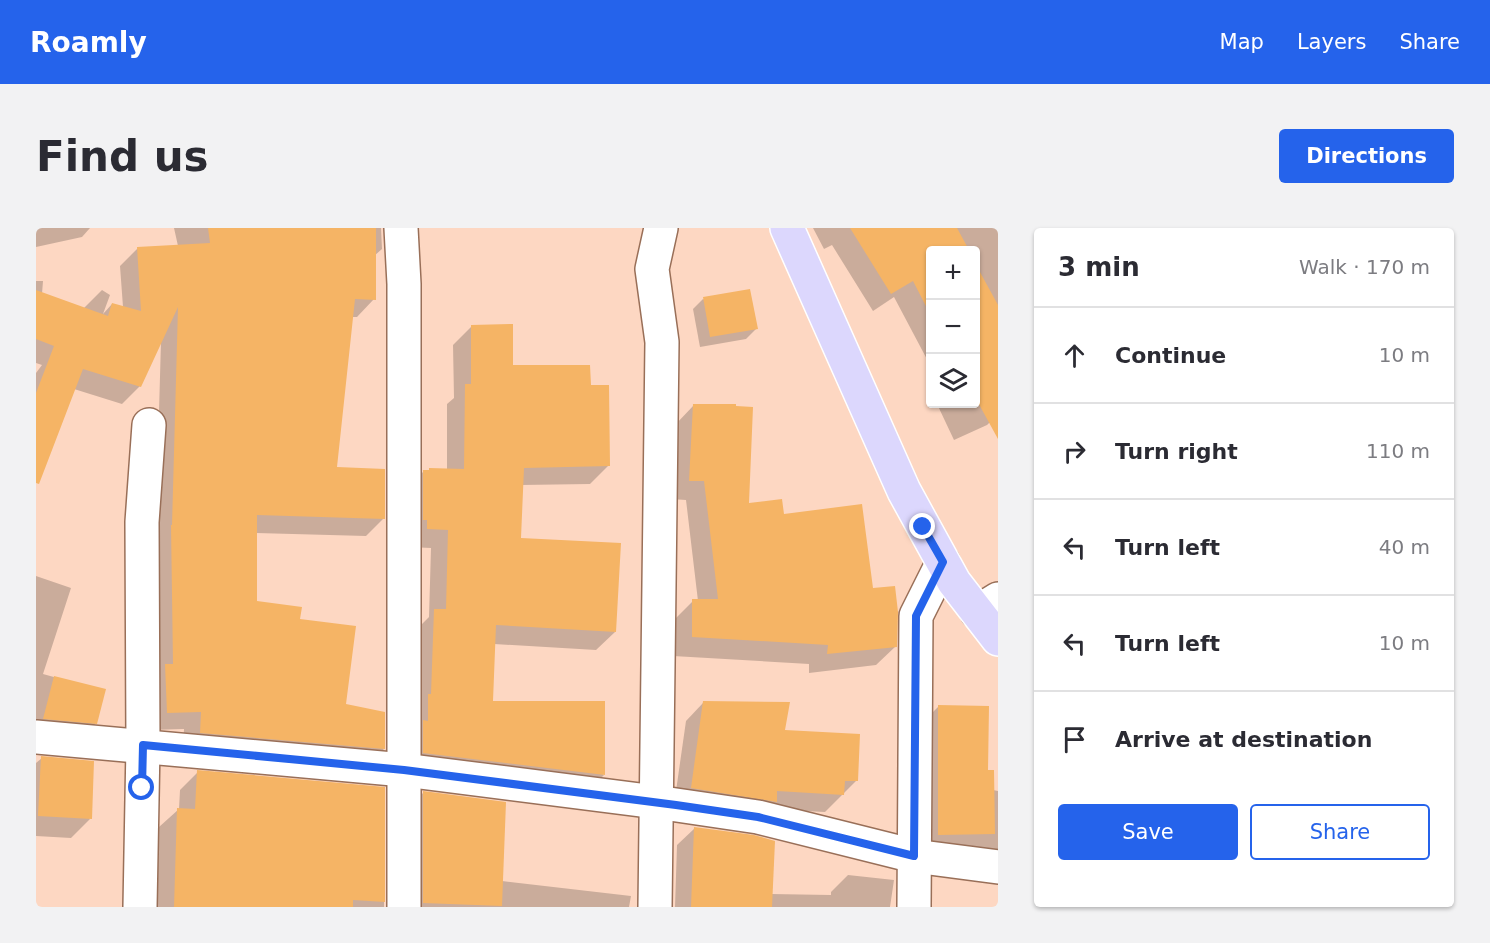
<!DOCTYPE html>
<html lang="en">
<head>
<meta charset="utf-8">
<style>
  :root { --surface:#fff; --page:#f2f2f3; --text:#2b2b33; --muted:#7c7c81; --line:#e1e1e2; --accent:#2563eb }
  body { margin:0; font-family:"DejaVu Sans",sans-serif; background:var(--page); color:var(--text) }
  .controls { position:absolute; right:18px; top:18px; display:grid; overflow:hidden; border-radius:6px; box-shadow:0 2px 4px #0004 }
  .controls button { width:54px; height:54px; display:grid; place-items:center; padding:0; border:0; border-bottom:2px solid var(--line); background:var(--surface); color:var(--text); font:30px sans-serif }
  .stop { position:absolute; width:18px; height:18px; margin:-14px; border:4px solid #2563eb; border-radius:50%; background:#fff }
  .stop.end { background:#2563eb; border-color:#fff; box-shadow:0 2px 6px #0008 }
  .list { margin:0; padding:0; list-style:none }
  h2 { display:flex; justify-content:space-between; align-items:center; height:78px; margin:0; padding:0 24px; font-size:26px }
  h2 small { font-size:20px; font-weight:400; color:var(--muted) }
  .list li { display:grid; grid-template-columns:39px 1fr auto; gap:18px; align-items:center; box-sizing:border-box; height:96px; padding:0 24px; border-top:2px solid var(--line) }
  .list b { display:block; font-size:22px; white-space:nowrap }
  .list em { font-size:20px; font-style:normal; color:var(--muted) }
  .actions { display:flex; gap:12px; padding:18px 24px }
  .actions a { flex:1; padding:14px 0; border:2px solid var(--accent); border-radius:6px; text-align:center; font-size:21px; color:var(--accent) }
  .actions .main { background:var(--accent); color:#fff }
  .icon { flex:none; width:33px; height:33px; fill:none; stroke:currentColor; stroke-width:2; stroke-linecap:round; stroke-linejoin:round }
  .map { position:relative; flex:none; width:962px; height:679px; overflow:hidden; border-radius:6px }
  header { display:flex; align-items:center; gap:36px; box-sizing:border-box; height:84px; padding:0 30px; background:var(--accent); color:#fff }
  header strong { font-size:28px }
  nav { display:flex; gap:33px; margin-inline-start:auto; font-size:21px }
  .intro { display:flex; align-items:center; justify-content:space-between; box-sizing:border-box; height:144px; padding:0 36px }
  h1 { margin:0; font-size:42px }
  .button { padding:15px 27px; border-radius:6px; background:var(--accent); color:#fff; font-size:21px; font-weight:700 }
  main { display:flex; gap:36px; padding:0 36px }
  aside { flex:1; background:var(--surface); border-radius:6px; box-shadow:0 2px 4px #0004 }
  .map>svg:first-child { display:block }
</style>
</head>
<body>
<header>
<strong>Roamly</strong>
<nav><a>Map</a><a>Layers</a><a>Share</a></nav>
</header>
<div class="intro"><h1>Find us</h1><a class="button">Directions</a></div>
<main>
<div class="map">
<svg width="962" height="679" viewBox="0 0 962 679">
  <rect width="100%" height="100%" fill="#fdd7c2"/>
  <g fill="#0003">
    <path d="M 0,0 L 54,0 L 46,9 L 0,19 Z"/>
    <path d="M 138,0 L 345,0 L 346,21 L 338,28 L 338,71 L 321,89 L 316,89 L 299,241 L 348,290 L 330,308 L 220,305 L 220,374 L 262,392 L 309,477 L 348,521 L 330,538 L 147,522 L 148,501 L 114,502 L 125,113 L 104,158 L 86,176 L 38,161 L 0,243 L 0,145 L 6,137 L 0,135 L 0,53 L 7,53 L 6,66 L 47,81 L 66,62 L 74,67 L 67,86 L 76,76 L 87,79 L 84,38 L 102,20 L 142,18 Z"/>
    <path d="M 777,0 L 962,0 L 962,186 L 951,197 L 918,212 L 901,176 L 940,176 L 940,22 L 894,22 L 894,137 L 858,69 L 837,83 L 796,17 L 788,21 Z"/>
    <path d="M 667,71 L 720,101 L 710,111 L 664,119 L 657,81 Z"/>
    <path d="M 435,99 L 475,139 L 553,159 L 573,237 L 554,256 L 485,257 L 484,311 L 579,404 L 560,422 L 458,416 L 455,474 L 568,547 L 550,565 L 369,543 L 381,401 L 393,389 L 395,320 L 373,319 L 369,262 L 387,244 L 411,242 L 411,176 L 418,170 L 417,117 Z"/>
    <path d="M 894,148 L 894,162 L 890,152 Z"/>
    <path d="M 658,177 L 711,277 L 746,287 L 836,362 L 860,418 L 840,437 L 773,445 L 773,436 L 637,428 L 638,392 L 657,373 L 662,373 L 650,272 L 635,271 L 639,197 Z"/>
    <path d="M 0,348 L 35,360 L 7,446 L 68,463 L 60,495 L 43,512 L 0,508 Z"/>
    <path d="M 667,475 L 747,504 L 820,553 L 789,584 L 638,577 L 650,493 Z"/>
    <path d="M 903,478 L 951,543 L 957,562 L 962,563 L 962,622 L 885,623 L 886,495 Z"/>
    <path d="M 6,530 L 54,591 L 35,610 L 0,608 L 0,535 Z"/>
    <path d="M 162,544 L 348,561 L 348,679 L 121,679 L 123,599 L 143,581 L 144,562 Z"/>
    <path d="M 387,565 L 466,653 L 595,668 L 593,679 L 369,679 L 369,583 Z"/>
    <path d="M 659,600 L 735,666 L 795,667 L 795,664 L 812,647 L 858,652 L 854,679 L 639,679 L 641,617 Z"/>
  </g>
  <g fill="#f5b465">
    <path d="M 172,0 L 340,0 L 340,72 L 319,71 L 301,239 L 349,241 L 349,291 L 221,287 L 221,373 L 266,379 L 264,391 L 320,398 L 310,476 L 349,484 L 349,521 L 164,505 L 165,484 L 131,485 L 129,436 L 137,436 L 135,297 L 136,297 L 142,79 L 105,159 L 47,141 L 3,256 L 0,255 L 0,165 L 18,118 L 0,111 L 0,62 L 72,88 L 76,75 L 105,83 L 101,19 L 174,15 Z"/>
    <path d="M 814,0 L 921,0 L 933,22 L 894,22 L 894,86 L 877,53 L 855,66 Z"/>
    <path d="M 939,35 L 962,77 L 962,211 L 939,169 Z"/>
    <path d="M 714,61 L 722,101 L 674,109 L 667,69 Z"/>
    <path d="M 477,96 L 477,137 L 554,137 L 555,157 L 573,157 L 574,238 L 488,240 L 485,310 L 585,315 L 580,404 L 460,397 L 457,473 L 569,473 L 569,547 L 387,525 L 387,492 L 392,493 L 392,466 L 395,466 L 398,381 L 410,381 L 412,302 L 391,301 L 391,292 L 387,292 L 387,242 L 393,242 L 393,240 L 428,241 L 429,156 L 435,156 L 435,97 Z"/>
    <path d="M 657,176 L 700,176 L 700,178 L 717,179 L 713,275 L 746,271 L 748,286 L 826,276 L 837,360 L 859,358 L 862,384 L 861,419 L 791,426 L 792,417 L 656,409 L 656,371 L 682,371 L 668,253 L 653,253 Z"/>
    <path d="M 18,448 L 70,461 L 61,496 L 7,491 Z"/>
    <path d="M 667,473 L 754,474 L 749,502 L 824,506 L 822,553 L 809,553 L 808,567 L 741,563 L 741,574 L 655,560 Z"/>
    <path d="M 902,477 L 953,478 L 952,542 L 958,542 L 959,606 L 902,607 Z"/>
    <path d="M 5,528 L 58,533 L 56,591 L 2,588 Z"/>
    <path d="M 161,542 L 349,559 L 349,674 L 317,672 L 317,679 L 138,679 L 141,580 L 159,581 Z"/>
    <path d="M 387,563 L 470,574 L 466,678 L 387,675 Z"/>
    <path d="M 658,599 L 718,607 L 739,613 L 736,679 L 655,679 Z"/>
  </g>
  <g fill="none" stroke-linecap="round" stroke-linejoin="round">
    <defs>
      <g id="minor">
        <path d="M 365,0 L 368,56 L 368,679"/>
        <path d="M 941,384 L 962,371"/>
        <path d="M 0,509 L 368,542 L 620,574 L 722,589 L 878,628 L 962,639"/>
        <path d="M 104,679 L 107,517 L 106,294 L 113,197"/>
        <path d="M 619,679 L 626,114 L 616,41 L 625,0"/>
        <path d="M 878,679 L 880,388 L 907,334"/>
      </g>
      <path id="major" d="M 751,0 L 868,263 L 918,354 L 962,411"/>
    </defs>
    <use href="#minor" stroke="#996f58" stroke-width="36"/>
    <use href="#major" stroke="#fff" stroke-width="36"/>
    <use href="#minor" stroke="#fff" stroke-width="33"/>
    <use href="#major" stroke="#dcd7fd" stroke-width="33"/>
  </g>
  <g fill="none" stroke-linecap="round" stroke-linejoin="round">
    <path stroke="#2563eb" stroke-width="8" d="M 106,560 L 107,517 L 368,542 L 640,577 L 722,589 L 878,628 L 880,388 L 907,334 L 887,299"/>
  </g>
</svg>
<div class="controls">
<button>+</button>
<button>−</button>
<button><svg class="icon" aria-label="layers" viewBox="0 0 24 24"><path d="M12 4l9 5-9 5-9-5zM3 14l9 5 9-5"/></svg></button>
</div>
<div class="stop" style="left:106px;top:560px"></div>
<div class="stop end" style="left:887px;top:299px"></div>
</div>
<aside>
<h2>3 min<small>Walk · 170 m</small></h2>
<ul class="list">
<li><svg class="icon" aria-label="ahead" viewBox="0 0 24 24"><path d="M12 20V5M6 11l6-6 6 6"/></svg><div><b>Continue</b></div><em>10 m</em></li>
<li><svg class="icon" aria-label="right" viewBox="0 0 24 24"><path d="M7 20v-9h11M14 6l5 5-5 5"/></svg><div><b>Turn right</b></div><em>110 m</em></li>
<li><svg class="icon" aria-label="left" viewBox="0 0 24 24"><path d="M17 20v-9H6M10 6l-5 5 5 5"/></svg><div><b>Turn left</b></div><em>40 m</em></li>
<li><svg class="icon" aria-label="left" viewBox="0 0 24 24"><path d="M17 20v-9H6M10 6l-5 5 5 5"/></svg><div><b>Turn left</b></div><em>10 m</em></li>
<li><svg class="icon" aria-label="arrive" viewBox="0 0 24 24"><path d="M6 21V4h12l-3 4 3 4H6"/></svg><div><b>Arrive at destination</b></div></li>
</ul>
<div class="actions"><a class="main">Save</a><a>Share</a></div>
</aside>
</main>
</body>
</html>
